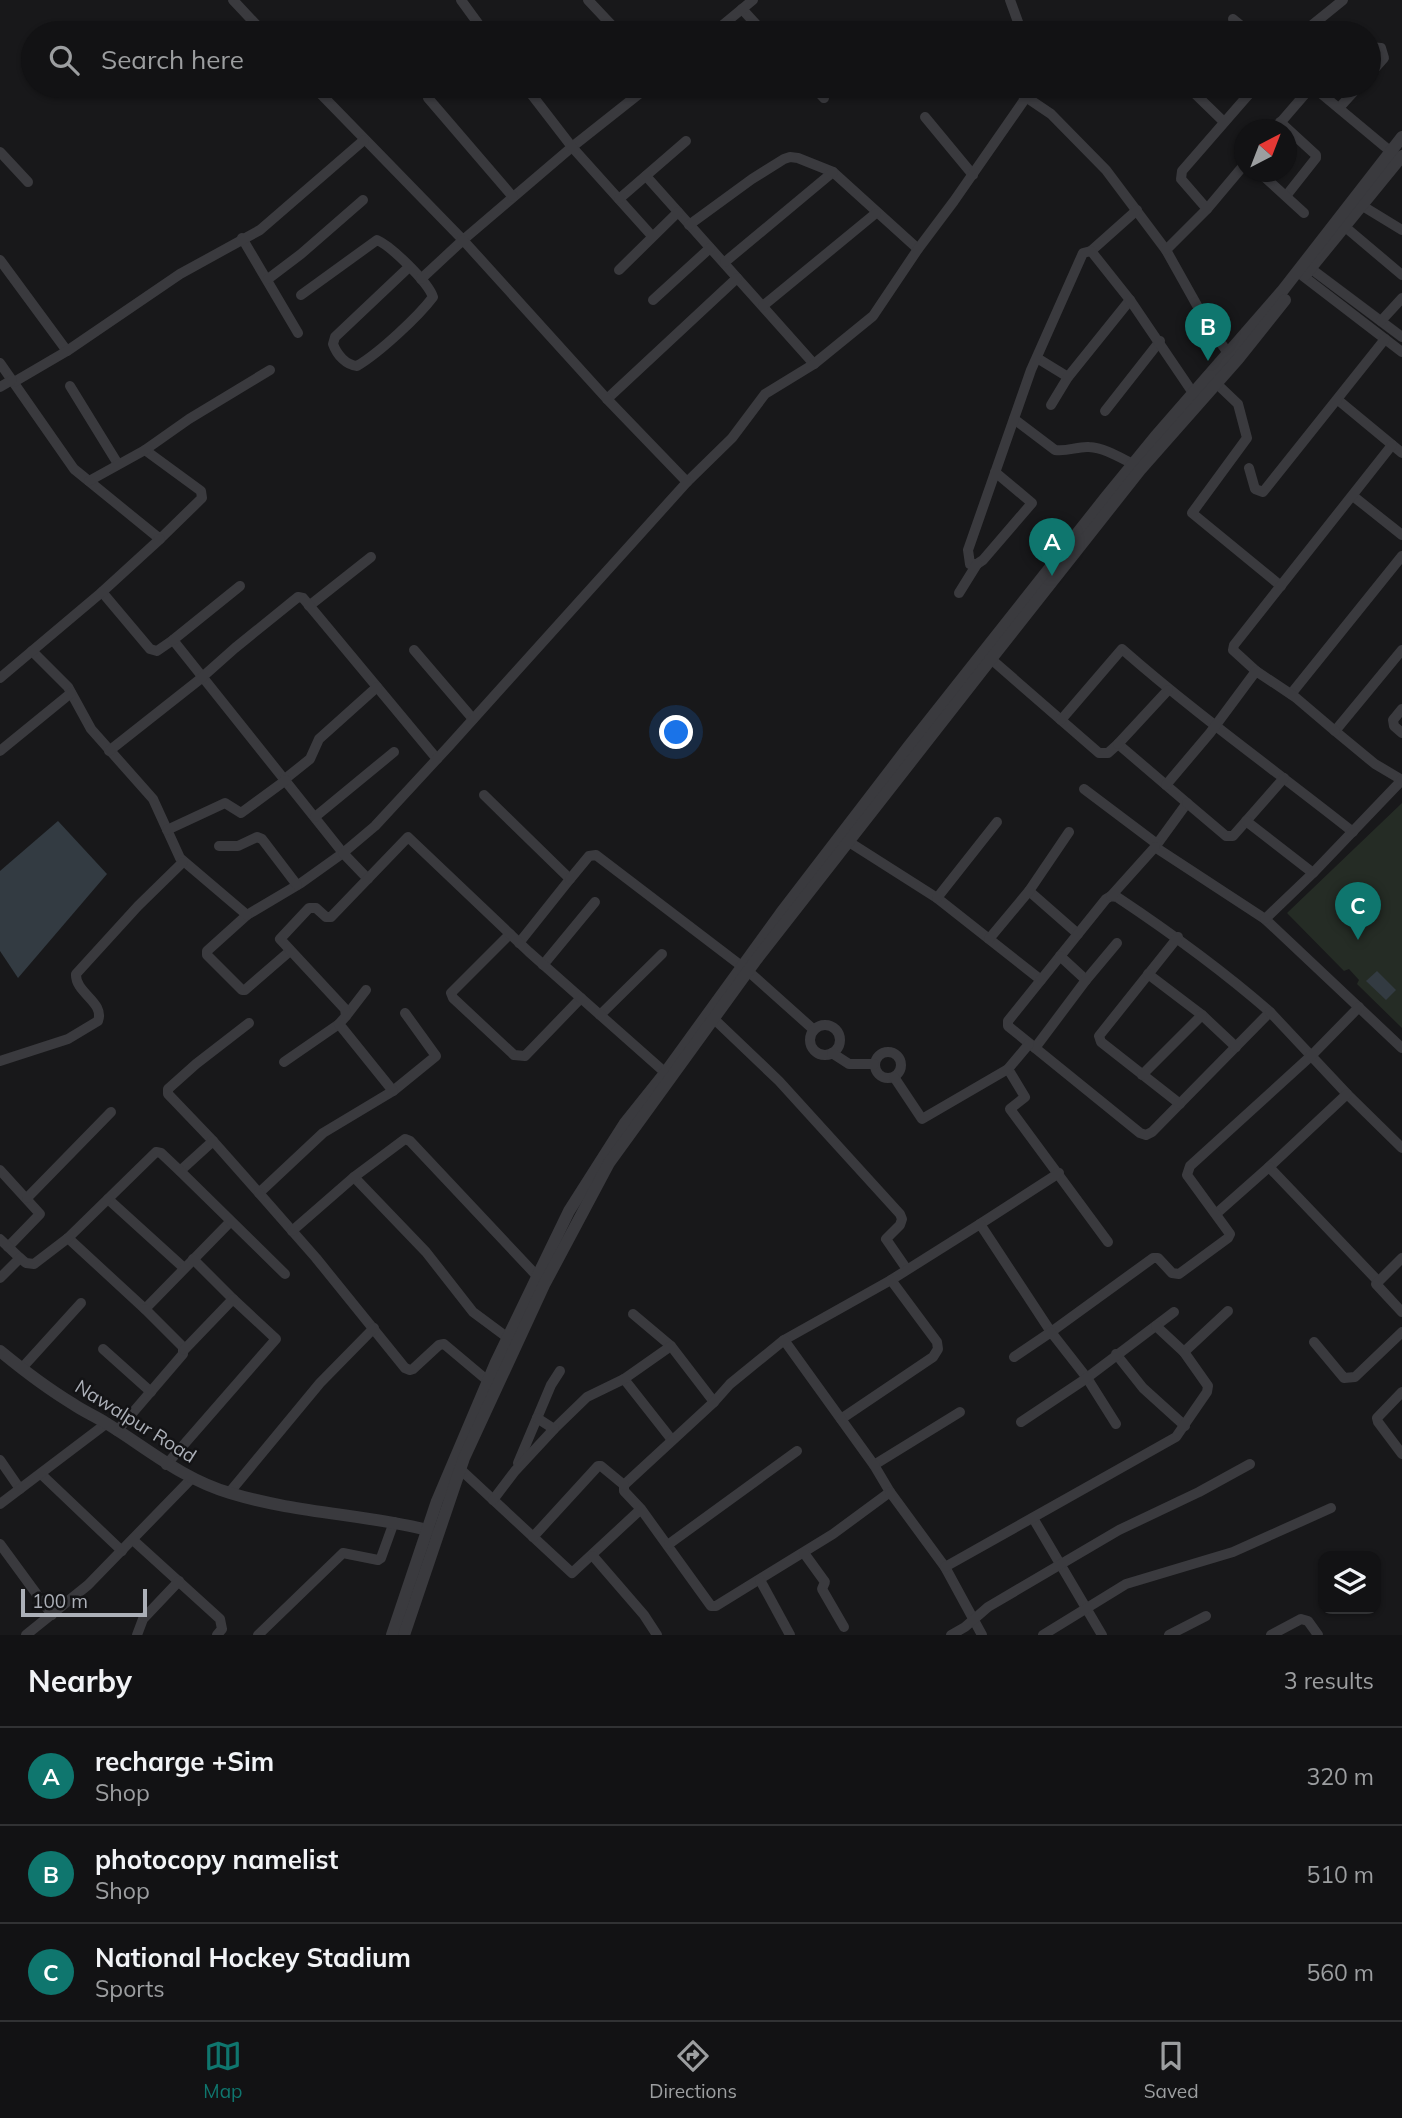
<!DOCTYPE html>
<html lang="en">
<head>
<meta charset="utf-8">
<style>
  :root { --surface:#121214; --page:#1f2022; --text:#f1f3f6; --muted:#9c9ea0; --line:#313234; --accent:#0f766e }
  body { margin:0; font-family:Mulish,sans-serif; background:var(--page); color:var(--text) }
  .controls { position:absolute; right:21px; bottom:21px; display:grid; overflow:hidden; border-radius:14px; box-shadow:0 2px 5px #0004 }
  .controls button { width:63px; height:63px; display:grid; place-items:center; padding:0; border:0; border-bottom:2px solid var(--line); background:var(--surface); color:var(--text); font:35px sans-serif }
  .compass { position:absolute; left:1234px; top:119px; width:63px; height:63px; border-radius:50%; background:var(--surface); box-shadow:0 2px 5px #0004; rotate:42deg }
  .scale { position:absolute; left:21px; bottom:18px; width:126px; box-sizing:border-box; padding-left:7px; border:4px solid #acb0b8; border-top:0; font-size:19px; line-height:24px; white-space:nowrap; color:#acb0b8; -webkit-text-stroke:5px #131315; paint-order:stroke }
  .you { position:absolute; left:677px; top:733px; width:24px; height:24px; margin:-18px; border:5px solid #fff; border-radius:50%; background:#1a73e8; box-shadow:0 0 0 10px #1a73e833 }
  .badge { display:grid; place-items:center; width:46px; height:46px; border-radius:50%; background:var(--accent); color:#fff; font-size:23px; font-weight:700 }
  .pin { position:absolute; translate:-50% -58px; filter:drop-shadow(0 2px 4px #0008) }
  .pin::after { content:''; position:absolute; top:37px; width:24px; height:21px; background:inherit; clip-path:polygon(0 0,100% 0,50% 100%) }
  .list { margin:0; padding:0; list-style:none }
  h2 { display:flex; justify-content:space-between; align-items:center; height:91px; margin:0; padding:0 28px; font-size:30px }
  h2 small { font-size:23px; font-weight:400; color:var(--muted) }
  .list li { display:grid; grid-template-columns:46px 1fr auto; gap:21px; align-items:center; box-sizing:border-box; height:98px; padding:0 28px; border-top:2px solid var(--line) }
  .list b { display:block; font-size:26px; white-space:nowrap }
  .list p { margin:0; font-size:23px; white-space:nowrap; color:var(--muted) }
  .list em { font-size:23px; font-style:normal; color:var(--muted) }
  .icon { flex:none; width:38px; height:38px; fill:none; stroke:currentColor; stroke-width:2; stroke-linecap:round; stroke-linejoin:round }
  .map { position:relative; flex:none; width:1402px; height:1635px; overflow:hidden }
  .search { position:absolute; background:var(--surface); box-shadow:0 2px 5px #0004; left:21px; right:21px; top:21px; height:77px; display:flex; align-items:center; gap:18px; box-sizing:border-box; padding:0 24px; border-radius:38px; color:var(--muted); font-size:26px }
  .sheet { height:385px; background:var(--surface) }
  nav { display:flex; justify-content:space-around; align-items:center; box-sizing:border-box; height:98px; border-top:2px solid var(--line); background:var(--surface); font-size:19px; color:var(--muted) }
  nav a { display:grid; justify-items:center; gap:4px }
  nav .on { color:var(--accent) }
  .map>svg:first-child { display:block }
</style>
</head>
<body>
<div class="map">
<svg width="1402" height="1635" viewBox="0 0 1402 1635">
  <rect width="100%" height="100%" fill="#18181a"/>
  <path fill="#252c25" d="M 1402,803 L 1402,1028 L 1357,984 L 1359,980 L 1349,969 L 1344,971 L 1287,913 Z"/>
  <g fill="#333b42">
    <path d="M 58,821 L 107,874 L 18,978 L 0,951 L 0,871 Z"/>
    <path d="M 1377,971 L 1396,990 L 1386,1000 L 1366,981 Z"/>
  </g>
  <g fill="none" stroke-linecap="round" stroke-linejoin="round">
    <g stroke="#3a3a3e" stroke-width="10">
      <path d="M 233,0 L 264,33"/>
      <path d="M 461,0 L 485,33"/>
      <path d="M 588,0 L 619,33"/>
      <path d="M 1010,0 L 1022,33"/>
      <path d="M 742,9 L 764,33"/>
      <path d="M 1233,19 L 1250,33"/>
      <path d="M 1181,32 L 1183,33"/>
      <path d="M 713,33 L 753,0"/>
      <path d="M 1307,33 L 1306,30 L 1343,0"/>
      <path d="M 1369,47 L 1381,48 L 1384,58 L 1369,75"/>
      <path d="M 313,86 L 463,240 L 572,147 L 649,86"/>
      <path d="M 435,86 L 428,92 L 428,98 L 513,197"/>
      <path d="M 525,86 L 572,147 L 652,236"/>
      <path d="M 813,86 L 824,98"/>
      <path d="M 1019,86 L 1020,93 L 1051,114 L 1106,170 L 1166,250 L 1208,325 L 1228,353"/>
      <path d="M 1187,86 L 1224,122"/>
      <path d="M 1237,86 L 1247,96"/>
      <path d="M 1339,108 L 1359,86"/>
      <path d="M 925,117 L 973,175"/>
      <path d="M 1280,122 L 1316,155 L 1316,158 L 1286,196"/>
      <path d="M 1274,130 L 1312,86 L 1396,156"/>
      <path d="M 0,152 L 28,182"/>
      <path d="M 1259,172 L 1304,213"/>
      <path d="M 646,176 L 814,364"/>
      <path d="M 619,199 L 686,141"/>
      <path d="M 1361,205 L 1402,230"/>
      <path d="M 1207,209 L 1181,179 L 1182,171 L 1256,86"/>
      <path d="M 689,225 L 752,179 L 784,159 L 790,157 L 798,158 L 833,172 L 918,249"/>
      <path d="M 1344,226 L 1402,275"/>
      <path d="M 242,238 L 298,333"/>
      <path d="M 1166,250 L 1207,209 L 1244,165"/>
      <path d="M 1091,251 L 1137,210"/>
      <path d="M 0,260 L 67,351"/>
      <path d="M 725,262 L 833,172"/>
      <path d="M 1310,268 L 1402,337"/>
      <path d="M 619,270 L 678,212"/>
      <path d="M 1303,276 L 1402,352"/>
      <path d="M 268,279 L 301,254 L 363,200"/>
      <path d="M 301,295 L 377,240 C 391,246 428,282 433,297 C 418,317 379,353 357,366 C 346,365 337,355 333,344 L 335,337 L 409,267"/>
      <path d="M 653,300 L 710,248"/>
      <path d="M 763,306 L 876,213"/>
      <path d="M 1381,321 L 1402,298"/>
      <path d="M 1037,358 L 1068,377"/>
      <path d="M 0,363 L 74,469 L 160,539 L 202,498 L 201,491 L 145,450"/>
      <path d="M 14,382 L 67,351 L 180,274 L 260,230 L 364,140"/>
      <path d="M 1217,384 L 1238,404 L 1247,438 L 1192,513 L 1281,586"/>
      <path d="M 70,386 L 118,464"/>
      <path d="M 0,387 L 12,380"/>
      <path d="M 607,399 L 737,278"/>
      <path d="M 1338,400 L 1402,453"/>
      <path d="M 1051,405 L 1068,377 L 1130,300"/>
      <path d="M 1105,411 L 1160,341"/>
      <path d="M 1014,419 L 1055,450 C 1067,452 1078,446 1089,447 C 1105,448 1119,457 1133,464"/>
      <path d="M 1249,468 L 1255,489 L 1263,492 L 1385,339"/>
      <path d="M 995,472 L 1032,503 L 983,560 L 977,564 L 970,564 L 968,550 L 1031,370 L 1083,253 L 1091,251 L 1130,300 L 1193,393"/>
      <path d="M 89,481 L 145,450 L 189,419 L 270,370"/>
      <path d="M 687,482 L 732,438 L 765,394 L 814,364 L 873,316 L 918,249 L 954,201 L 1034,86"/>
      <path d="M 1353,496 L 1402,535"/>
      <path d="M 102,592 L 150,649 L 157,651 L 173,640 L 343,853 L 301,883 L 247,915 L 207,951 L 207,955 L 242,990 L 245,990 L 290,951"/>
      <path d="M 959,593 L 977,564"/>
      <path d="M 309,606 L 371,557"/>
      <path d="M 173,640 L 240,586"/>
      <path d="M 414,650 L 473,719"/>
      <path d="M 1402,650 L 1335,731 L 1375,764 L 1402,780"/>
      <path d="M 32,651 L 68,687 L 91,729 L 153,799 L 180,858 L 247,915"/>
      <path d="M 991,659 L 1099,753 L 1108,753 L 1118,744 L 1187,803 L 1155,847 L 1265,919 L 1402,1048"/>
      <path d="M 1256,671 L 1233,650 L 1234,645 L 1392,445"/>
      <path d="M 0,678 L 102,592 L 160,539"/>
      <path d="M 1291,694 L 1402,556"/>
      <path d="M 1402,709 L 1393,720 L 1394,726 L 1402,733"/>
      <path d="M 1061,720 L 1122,649 C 1196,714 1276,771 1353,832"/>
      <path d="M 1118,744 L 1168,690"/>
      <path d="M 0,751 L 71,693"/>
      <path d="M 109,751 L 199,680 L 235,648 L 298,597 L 303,598 L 437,759"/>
      <path d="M 285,779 L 310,759 L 319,739 L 377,687"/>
      <path d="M 1166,785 L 1210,733 L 1256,671 L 1295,697 L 1335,731"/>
      <path d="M 1084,789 L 1157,844"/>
      <path d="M 484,795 L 570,879 L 519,943"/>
      <path d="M 1187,803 L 1226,836 L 1233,836 L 1284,778"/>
      <path d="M 315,817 L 394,752"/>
      <path d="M 1246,821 L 1313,873"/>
      <path d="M 167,830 L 225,803 L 241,813 L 286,780"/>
      <path d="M 849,842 L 937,898 L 1041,980"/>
      <path d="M 219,846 L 238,846 L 257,837 L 262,839 L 297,885"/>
      <path d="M 368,879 L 343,853 L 375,826 L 449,746 L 687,482 L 607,399 L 463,240 L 421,279"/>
      <path d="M 570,879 L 589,856 L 596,855 L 748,971 L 814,1030"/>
      <path d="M 1029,891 L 1078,934"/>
      <path d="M 1111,896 L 1117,897 C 1171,933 1222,970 1270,1012 L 1152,1132 L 1146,1135 L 1140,1133 L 1008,1026 L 1008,1021 L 1106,899 Z"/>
      <path d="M 1111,896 L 1155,847"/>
      <path d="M 937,898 L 997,822"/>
      <path d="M 1265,919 L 1313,873 L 1402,780"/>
      <path d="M 510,934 L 451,993 L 453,998 L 514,1055 L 525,1056 L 581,998"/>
      <path d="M 1178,937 L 1099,1036 L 1101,1042 L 1180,1104"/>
      <path d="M 989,939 L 1029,891 L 1069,832"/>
      <path d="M 1060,956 L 1086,980"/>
      <path d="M 543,965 L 595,902"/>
      <path d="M 1148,974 L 1202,1015 L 1236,1047"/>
      <path d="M 1270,1012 L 1347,1094 L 1402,1148"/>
      <path d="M 600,1015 L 662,954"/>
      <path d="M 346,1016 L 366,990"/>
      <path d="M 714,1019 L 779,1081 L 900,1214 L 902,1219 L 900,1225 L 886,1239 L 906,1268"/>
      <circle cx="825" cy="1040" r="15"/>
      <path d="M 1035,1048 L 1086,980 L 1117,943"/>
      <circle cx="888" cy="1065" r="13"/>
      <path d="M 832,1053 L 849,1064 L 874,1064"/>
      <path d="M 0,1061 L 68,1039 L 98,1021 C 105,1002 75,993 76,974 L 138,906 L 183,862"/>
      <path d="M 284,1062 L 339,1024"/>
      <path d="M 1008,1069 L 1025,1097 L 1010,1109 L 1108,1242"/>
      <path d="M 1142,1075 L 1202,1015"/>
      <path d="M 894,1077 L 922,1119 L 1008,1069 L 1029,1044"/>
      <path d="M 393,1091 L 436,1056 L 405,1013"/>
      <path d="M 213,1141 L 168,1094 L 168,1089 L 196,1064 L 249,1023"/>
      <path d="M 1269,1167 L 1347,1094"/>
      <path d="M 0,1170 L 40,1214 L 8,1247"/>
      <path d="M 180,1171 L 213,1141 L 259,1193 L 323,1133 L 393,1091 L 339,1024 L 346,1016 L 345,1009 L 280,939 L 309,908 L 316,908 L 326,917 L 331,917 L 408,837 L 529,952 L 669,1076"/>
      <path d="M 354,1177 L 426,1252 L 473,1312 L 508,1338"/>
      <path d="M 259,1193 L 316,1258 L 405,1368 L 410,1370 L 413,1369 L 439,1345 L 444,1344 L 488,1381"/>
      <path d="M 27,1198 L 111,1112"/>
      <path d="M 108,1199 L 184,1268"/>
      <path d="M 1217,1213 L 1269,1167 L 1377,1280"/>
      <path d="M 980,1224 L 1059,1173"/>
      <path d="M 292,1231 L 354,1177 L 405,1139 L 410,1141 L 537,1276"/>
      <path d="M 68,1238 L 145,1309 L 230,1222"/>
      <path d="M 0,1239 L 20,1258"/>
      <path d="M 1402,1258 L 1376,1284 L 1402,1312"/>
      <path d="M 193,1259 L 233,1299"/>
      <path d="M 0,1278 L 20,1258 L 26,1263 L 34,1264 L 68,1238 L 156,1152 L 161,1153 L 180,1171 L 285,1274"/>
      <path d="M 891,1280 L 980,1224 L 1051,1332 L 1153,1258 L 1158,1258 L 1172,1273 L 1179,1274 L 1228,1238 L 1230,1234 L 1187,1175 L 1190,1166 L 1312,1055 L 1359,1007"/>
      <path d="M 633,1314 L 671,1346 L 714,1402"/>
      <path d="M 784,1340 L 891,1280 L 937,1342 L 938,1349 L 933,1357 L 841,1419"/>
      <path d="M 1314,1342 L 1344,1378 L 1355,1377 L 1402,1332"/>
      <path d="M 103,1349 L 151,1392"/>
      <path d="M 1184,1352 L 1228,1311"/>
      <path d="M 1116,1354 L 1143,1388 L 1185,1426"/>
      <path d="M 1014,1357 L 1051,1332 L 1087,1378 L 1116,1424"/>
      <path d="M 22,1368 L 81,1303"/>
      <path d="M 624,1379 L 672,1440"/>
      <path d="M 1402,1392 L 1377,1418 L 1378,1422 L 1402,1454"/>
      <path d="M 1021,1422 L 1084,1380 L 1174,1312"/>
      <path d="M 554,1429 L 587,1397 L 624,1379 L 671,1346"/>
      <path d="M 117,1431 L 183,1354 L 183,1347 L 145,1309"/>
      <path d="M 0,1460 L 20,1489"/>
      <path d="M 518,1463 L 551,1385 L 560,1371"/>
      <path d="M 166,1465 L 276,1339 L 233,1299 L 184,1350"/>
      <path d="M 874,1465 L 960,1412"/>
      <path d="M 460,1469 L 572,1573 L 641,1509 L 711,1606 L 716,1606 L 833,1534 L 890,1492 L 874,1465 L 784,1340 L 730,1384 L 714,1402 L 624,1485 L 624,1491 L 641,1509"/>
      <path d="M 41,1474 L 122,1551"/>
      <path d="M 890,1492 L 945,1567 L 982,1635"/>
      <path d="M 229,1493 L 320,1383 L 374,1328"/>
      <path d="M 493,1500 L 515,1471 L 554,1429 L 537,1418"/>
      <path d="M 0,1504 L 107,1423"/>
      <path d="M 1033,1518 L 1102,1635"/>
      <path d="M 533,1537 L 598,1466 L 601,1466 L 624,1485"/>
      <path d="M 133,1540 L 220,1619 L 222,1629 L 217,1635"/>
      <path d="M 0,1544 L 52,1615"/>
      <path d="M 669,1544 L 797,1451"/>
      <path d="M 804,1553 L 825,1582 L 822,1589 L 844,1627"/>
      <path d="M 593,1556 L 644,1615 L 657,1635"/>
      <path d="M 945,1567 L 1176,1437 L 1207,1392 L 1208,1386 L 1184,1352 L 1156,1326"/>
      <path d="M 760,1580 L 790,1635"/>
      <path d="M 26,1635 L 88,1585 L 192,1478"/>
      <path d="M 137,1635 L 143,1619 L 179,1581"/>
      <path d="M 258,1635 L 343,1553 L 378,1560 L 381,1558 L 394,1522"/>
      <path d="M 951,1635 L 965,1627 L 988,1607 L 1119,1530 L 1199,1492 L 1250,1464"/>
      <path d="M 1043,1635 L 1126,1584 L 1233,1552 L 1331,1508"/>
      <path d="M 1169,1635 L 1206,1616"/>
      <path d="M 1271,1635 L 1301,1619 L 1308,1621 L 1318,1635"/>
    </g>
    <g stroke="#3a3a3e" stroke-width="12">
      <path d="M 1305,275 L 1402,156"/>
      <path d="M 0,1351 C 23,1370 48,1389 73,1404 C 83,1411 95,1416 106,1423 C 147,1448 182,1479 230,1493 C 295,1513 363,1514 428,1530"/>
      <path d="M 392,1635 L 437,1501 L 496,1362 L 569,1211 L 625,1123 L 665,1073 L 781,913 L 909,746 L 1106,497 L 1155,437 L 1283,290 L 1402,137"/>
      <path d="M 404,1635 L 464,1458 L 544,1285 L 609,1163 L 756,960 L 991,659 L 1140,470 L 1238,359 L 1285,300"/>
    </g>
  </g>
  <g text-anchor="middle" stroke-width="5" stroke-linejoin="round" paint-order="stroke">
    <g font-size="19" fill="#acb0b8" stroke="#131315">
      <text transform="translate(136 1421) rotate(32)" y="7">Nawalpur Road</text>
    </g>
  </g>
</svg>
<div class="controls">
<button><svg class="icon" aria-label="layers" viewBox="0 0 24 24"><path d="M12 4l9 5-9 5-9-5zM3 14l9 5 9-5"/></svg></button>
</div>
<svg class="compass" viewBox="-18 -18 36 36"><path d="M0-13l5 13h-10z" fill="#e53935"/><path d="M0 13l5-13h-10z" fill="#9c9ea0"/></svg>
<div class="scale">100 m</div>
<div class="you"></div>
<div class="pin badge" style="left:1052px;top:576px">A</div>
<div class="pin badge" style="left:1208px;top:361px">B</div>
<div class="pin badge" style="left:1358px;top:940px">C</div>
<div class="search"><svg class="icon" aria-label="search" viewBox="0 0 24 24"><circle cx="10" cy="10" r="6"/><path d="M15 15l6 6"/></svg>Search here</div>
</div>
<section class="sheet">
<h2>Nearby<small>3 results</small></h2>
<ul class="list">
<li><span class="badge">A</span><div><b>recharge +Sim</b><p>Shop</p></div><em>320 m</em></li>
<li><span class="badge">B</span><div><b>photocopy namelist</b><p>Shop</p></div><em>510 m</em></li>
<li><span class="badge">C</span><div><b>National Hockey Stadium</b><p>Sports</p></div><em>560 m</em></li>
</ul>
</section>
<nav>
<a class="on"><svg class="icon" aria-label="map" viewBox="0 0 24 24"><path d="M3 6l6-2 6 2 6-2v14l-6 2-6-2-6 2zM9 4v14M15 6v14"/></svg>Map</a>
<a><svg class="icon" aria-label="directions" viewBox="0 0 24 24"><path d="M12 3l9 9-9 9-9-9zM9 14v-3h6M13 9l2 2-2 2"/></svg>Directions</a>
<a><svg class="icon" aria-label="saved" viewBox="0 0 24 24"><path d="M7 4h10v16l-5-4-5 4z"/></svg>Saved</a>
</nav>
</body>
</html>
